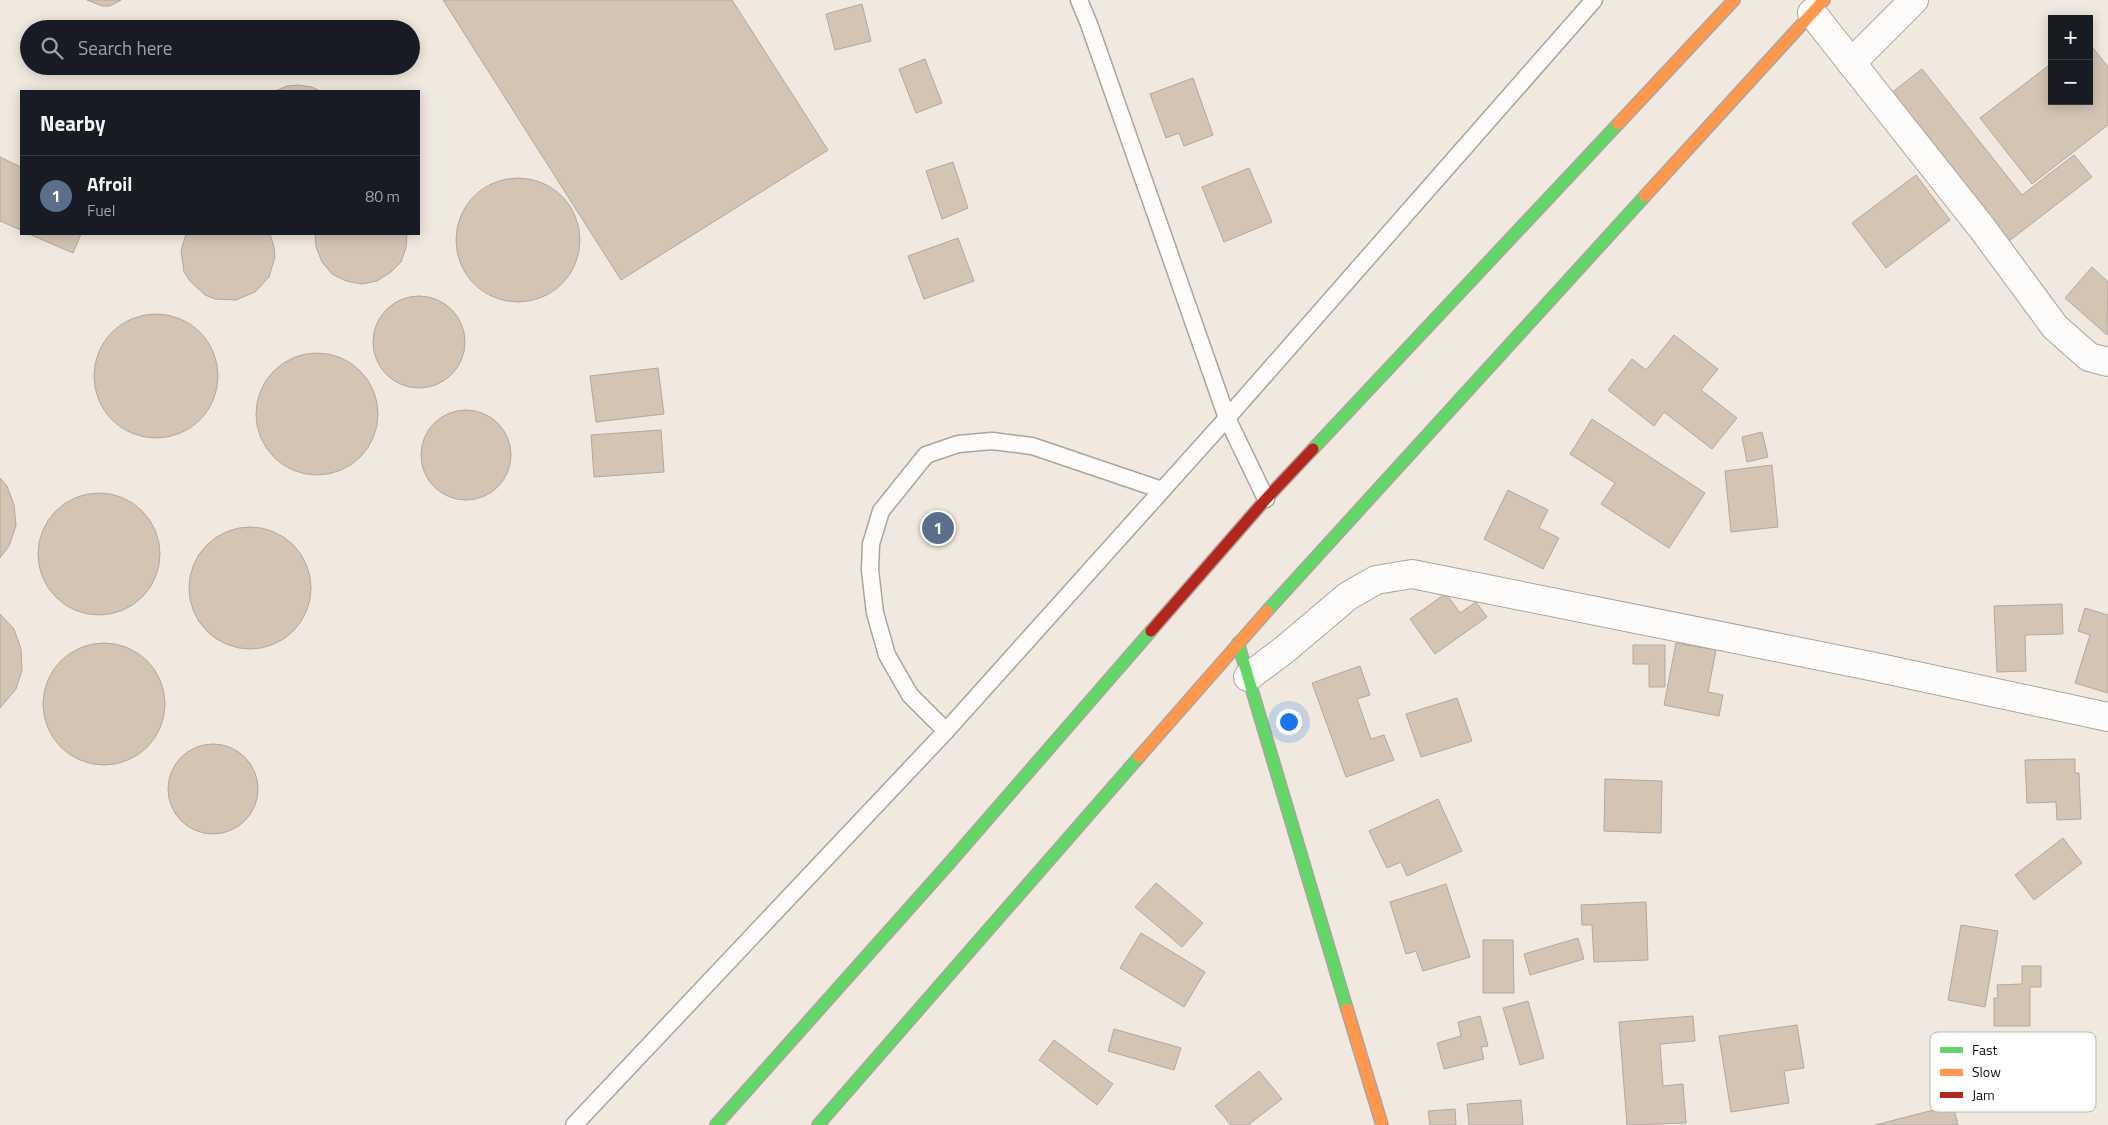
<!DOCTYPE html>
<html lang="en">
<head>
<meta charset="utf-8">
<style>
  :root { --surface:#171b24; --page:#20242c; --text:#f1f3f6; --muted:#9ea1a6; --line:#363941; --accent:#afaead }
  body { margin:0; font-family:"Titillium Web",sans-serif; background:var(--page); color:var(--text) }
  .controls { position:absolute; right:15px; top:15px; display:grid; overflow:hidden; border-radius:0px; box-shadow:0 2px 12px #0003 }
  .controls button { width:45px; height:45px; display:grid; place-items:center; padding:0; border:0; border-bottom:1px solid var(--line); background:var(--surface); color:var(--text); font:25px sans-serif }
  .you { position:absolute; left:1288px; top:721px; width:18px; height:18px; margin:-12px; border:4px solid #fff; border-radius:50%; background:#1a73e8; box-shadow:0 0 0 8px #1a73e833 }
  .badge { display:grid; place-items:center; width:32px; height:32px; border-radius:50%; background:var(--accent); color:#fff; font-size:16px; font-weight:700 }
  .pin { position:absolute; translate:-50% -50%; border:2px solid #fff; box-shadow:0 1px 5px #0006 }
  .list { margin:0; padding:0; list-style:none }
  h2 { display:flex; justify-content:space-between; align-items:center; height:65px; margin:0; padding:0 20px; font-size:21px }
  h2 small { font-size:16px; font-weight:400; color:var(--muted) }
  .list li { display:grid; grid-template-columns:32px 1fr auto; gap:15px; align-items:center; box-sizing:border-box; height:80px; padding:0 20px; border-top:1px solid var(--line) }
  .list b { display:block; font-size:19px; white-space:nowrap }
  .list p { margin:0; font-size:16px; white-space:nowrap; color:var(--muted) }
  .list em { font-size:16px; font-style:normal; color:var(--muted) }
  .icon { flex:none; width:28px; height:28px; fill:none; stroke:currentColor; stroke-width:2; stroke-linecap:round; stroke-linejoin:round }
  .map { position:relative; flex:none; width:2108px; height:1125px; overflow:hidden }
  .search { position:absolute; background:var(--surface); box-shadow:0 2px 12px #0003; left:20px; top:20px; width:400px; height:55px; display:flex; align-items:center; gap:12px; box-sizing:border-box; padding:0 18px; border-radius:28px; color:var(--muted); font-size:19px }
  .panel { position:absolute; background:var(--surface); box-shadow:0 2px 12px #0003; left:20px; top:90px; width:400px; height:145px; border-radius:0px }
  .map>svg:first-child { display:block }
</style>
</head>
<body>
<div class="map">
<svg width="2108" height="1125" viewBox="0 0 2108 1125">
  <rect width="100%" height="100%" fill="#f1e8df"/>
  <g fill="#d3c4b4" stroke="#b0a9a2">
    <path d="M 87,0 L 121,0 L 110,6 L 102,6 Z"/>
    <path d="M 443,0 L 732,0 L 828,150 L 621,280 Z"/>
    <path d="M 862,4 L 871,41 L 835,50 L 826,14 Z"/>
    <path d="M 2089,43 L 2108,67 L 2108,125 L 2032,184 L 1980,118 L 2052,63 L 2052,101 L 2089,101 Z"/>
    <path d="M 925,59 L 942,103 L 916,113 L 899,69 Z"/>
    <path d="M 1922,69 L 2022,195 L 2074,155 L 2092,177 L 2004,245 L 1886,97 Z"/>
    <path d="M 1193,78 L 1213,135 L 1184,146 L 1179,133 L 1166,138 L 1150,94 Z"/>
    <path d="M 299,85 L 312,87 L 320,91 L 275,91 L 287,86 Z"/>
    <path d="M 0,157 L 21,167 L 21,230 L 0,221 Z"/>
    <path d="M 953,162 L 968,208 L 942,219 L 926,171 Z"/>
    <path d="M 1249,168 L 1272,222 L 1224,242 L 1202,187 Z"/>
    <path d="M 1916,175 L 1950,220 L 1886,268 L 1852,223 Z"/>
    <circle cx="518" cy="240" r="62"/>
    <path d="M 29,234 L 81,234 L 73,253 Z"/>
    <path d="M 186,234 L 270,234 L 274,247 L 275,257 L 269,277 L 255,292 L 236,300 L 215,299 L 205,295 L 190,281 L 184,272 L 181,251 Z"/>
    <path d="M 315,234 L 407,234 L 406,248 L 401,262 L 391,272 L 377,281 L 362,284 L 346,281 L 332,274 L 322,262 L 316,247 Z"/>
    <path d="M 958,238 L 974,281 L 924,299 L 908,256 Z"/>
    <path d="M 2092,267 L 2108,282 L 2107,335 L 2065,298 Z"/>
    <circle cx="419" cy="342" r="46"/>
    <circle cx="156" cy="376" r="62"/>
    <path d="M 1674,335 L 1718,369 L 1701,390 L 1737,418 L 1712,449 L 1664,412 L 1654,426 L 1608,390 L 1632,359 L 1646,370 Z"/>
    <circle cx="317" cy="414" r="61"/>
    <path d="M 658,368 L 664,414 L 596,422 L 590,376 Z"/>
    <circle cx="466" cy="455" r="45"/>
    <path d="M 1592,419 L 1705,493 L 1669,548 L 1601,504 L 1615,483 L 1570,454 Z"/>
    <path d="M 661,430 L 664,472 L 594,477 L 591,435 Z"/>
    <path d="M 1762,432 L 1768,457 L 1747,462 L 1742,437 Z"/>
    <path d="M 1772,465 L 1778,527 L 1731,532 L 1725,471 Z"/>
    <path d="M 0,478 L 7,486 L 14,505 L 16,526 L 9,546 L 0,558 Z"/>
    <path d="M 1508,490 L 1548,510 L 1539,528 L 1559,538 L 1543,569 L 1484,539 Z"/>
    <circle cx="99" cy="554" r="61"/>
    <circle cx="250" cy="588" r="61"/>
    <path d="M 1446,593 L 1460,613 L 1476,602 L 1487,617 L 1435,654 L 1410,619 Z"/>
    <path d="M 2062,604 L 2063,634 L 2025,635 L 2026,671 L 1997,672 L 1994,606 Z"/>
    <path d="M 2085,608 L 2108,615 L 2108,693 L 2075,683 L 2090,635 L 2078,631 Z"/>
    <path d="M 0,614 L 14,629 L 21,649 L 22,670 L 16,689 L 0,708 Z"/>
    <path d="M 1676,643 L 1716,650 L 1708,692 L 1723,695 L 1719,716 L 1664,705 Z"/>
    <circle cx="104" cy="704" r="61"/>
    <path d="M 1633,645 L 1665,645 L 1665,687 L 1649,687 L 1649,664 L 1633,664 Z"/>
    <path d="M 1360,666 L 1370,695 L 1357,699 L 1371,739 L 1384,735 L 1394,760 L 1346,777 L 1312,683 Z"/>
    <path d="M 1457,698 L 1472,741 L 1421,757 L 1406,714 Z"/>
    <circle cx="213" cy="789" r="45"/>
    <path d="M 2075,759 L 2075,773 L 2079,773 L 2081,819 L 2057,820 L 2056,802 L 2027,803 L 2025,760 Z"/>
    <path d="M 1605,779 L 1662,781 L 1661,833 L 1604,831 Z"/>
    <path d="M 1438,799 L 1462,851 L 1407,876 L 1401,862 L 1387,868 L 1369,831 Z"/>
    <path d="M 2063,838 L 2082,863 L 2034,900 L 2015,875 Z"/>
    <path d="M 1156,883 L 1203,923 L 1182,947 L 1135,907 Z"/>
    <path d="M 1446,884 L 1470,957 L 1423,971 L 1416,951 L 1406,954 L 1390,902 Z"/>
    <path d="M 1646,902 L 1648,960 L 1594,962 L 1592,925 L 1582,925 L 1581,905 Z"/>
    <path d="M 1961,925 L 1998,931 L 1985,1007 L 1948,1000 Z"/>
    <path d="M 1141,933 L 1205,972 L 1184,1007 L 1120,968 Z"/>
    <path d="M 1578,938 L 1584,959 L 1530,975 L 1524,954 Z"/>
    <path d="M 1483,940 L 1513,940 L 1514,993 L 1483,993 Z"/>
    <path d="M 2022,966 L 2041,966 L 2041,987 L 2030,987 L 2030,1026 L 1994,1026 L 1994,998 L 1998,998 L 1997,985 L 2022,984 Z"/>
    <path d="M 1528,1001 L 1544,1058 L 1520,1065 L 1503,1008 Z"/>
    <path d="M 1480,1016 L 1488,1046 L 1481,1047 L 1484,1059 L 1444,1069 L 1437,1043 L 1461,1036 L 1458,1022 Z"/>
    <path d="M 1693,1016 L 1695,1041 L 1660,1044 L 1663,1086 L 1683,1084 L 1686,1123 L 1627,1125 L 1619,1022 Z"/>
    <path d="M 1797,1025 L 1804,1068 L 1784,1071 L 1789,1103 L 1731,1112 L 1719,1036 Z"/>
    <path d="M 1114,1029 L 1181,1048 L 1174,1070 L 1108,1051 Z"/>
    <path d="M 1054,1040 L 1113,1084 L 1097,1105 L 1039,1060 Z"/>
    <path d="M 1259,1071 L 1282,1099 L 1248,1125 L 1231,1125 L 1215,1106 Z"/>
    <path d="M 1521,1100 L 1523,1125 L 1469,1125 L 1467,1104 Z"/>
    <path d="M 1953,1105 L 1958,1125 L 1875,1125 Z"/>
    <path d="M 1455,1109 L 1456,1125 L 1430,1125 L 1428,1111 Z"/>
  </g>
  <g fill="none" stroke-linecap="round" stroke-linejoin="round">
    <defs>
      <g id="lane">
        <path d="M 1079,0 L 1089,24 L 1227,418 L 1266,499"/>
        <path d="M 946,731 L 910,695 L 887,655 L 875,613 L 870,570 L 871,544 L 881,511 L 926,455 L 958,444 L 992,441 L 1032,446 L 1162,490"/>
        <path d="M 574,1125 L 946,731 L 1227,418 L 1594,0"/>
      </g>
      <g id="street">
        <path d="M 1812,13 L 1982,228 L 2055,327 L 2089,357 L 2108,362"/>
        <path d="M 1851,63 L 1914,0"/>
        <path d="M 1248,677 L 1284,650 L 1348,596 L 1376,580 L 1412,574 L 1875,667 L 2108,717"/>
      </g>
      <g id="fast">
        <path d="M 1313,449 L 1618,124"/>
        <path d="M 1267,611 L 1645,196"/>
        <path d="M 1238,643 L 1347,1009"/>
        <path d="M 716,1125 L 946,867 L 1151,631"/>
        <path d="M 818,1125 L 1139,757"/>
      </g>
      <g id="slow">
        <path d="M 1618,124 L 1734,0"/>
        <path d="M 1645,196 L 1824,0"/>
        <path d="M 1139,757 L 1267,611"/>
        <path d="M 1347,1009 L 1382,1125"/>
      </g>
      <path id="jam" d="M 1151,631 L 1266,499 L 1313,449"/>
    </defs>
    <use href="#lane" stroke="#aba49e" stroke-width="19"/>
    <use href="#street" stroke="#aba49e" stroke-width="30"/>
    <use href="#fast" stroke="#aba49e" stroke-width="14"/>
    <use href="#slow" stroke="#aba49e" stroke-width="14"/>
    <use href="#jam" stroke="#aba49e" stroke-width="14"/>
    <use href="#lane" stroke="#fdfcfa" stroke-width="16"/>
    <use href="#street" stroke="#fdfcfa" stroke-width="28"/>
    <use href="#fast" stroke="#63d668" stroke-width="11"/>
    <use href="#slow" stroke="#ff974d" stroke-width="11"/>
    <use href="#jam" stroke="#b3261e" stroke-width="11"/>
  </g>
  <rect x="1930" y="1032" width="166" height="80" rx="8" fill="#fff" stroke="#b8b6b5" stroke-width="1"/>
  <rect x="1940" y="1047" width="23" height="6" fill="#63d668"/>
  <rect x="1940" y="1069" width="23" height="7" fill="#ff974d"/>
  <rect x="1940" y="1092" width="23" height="6" fill="#b3261e"/>
  <g font-size="14" fill="#110c07">
    <text x="1972" y="1055">Fast</text>
    <text x="1972" y="1077">Slow</text>
    <text x="1972" y="1100">Jam</text>
  </g>
</svg>
<div class="controls">
<button>+</button>
<button>−</button>
</div>
<div class="you"></div>
<div class="pin badge" style="left:938px;top:528px;background:#5c6f8a">1</div>
<div class="search"><svg class="icon" aria-label="search" viewBox="0 0 24 24"><circle cx="10" cy="10" r="6"/><path d="M15 15l6 6"/></svg>Search here</div>
<section class="panel">
<h2>Nearby<small></small></h2>
<ul class="list">
<li><span class="badge" style="background:#5c6f8a">1</span><div><b>Afroil</b><p>Fuel</p></div><em>80 m</em></li>
</ul>
</section>
</div>
</body>
</html>
